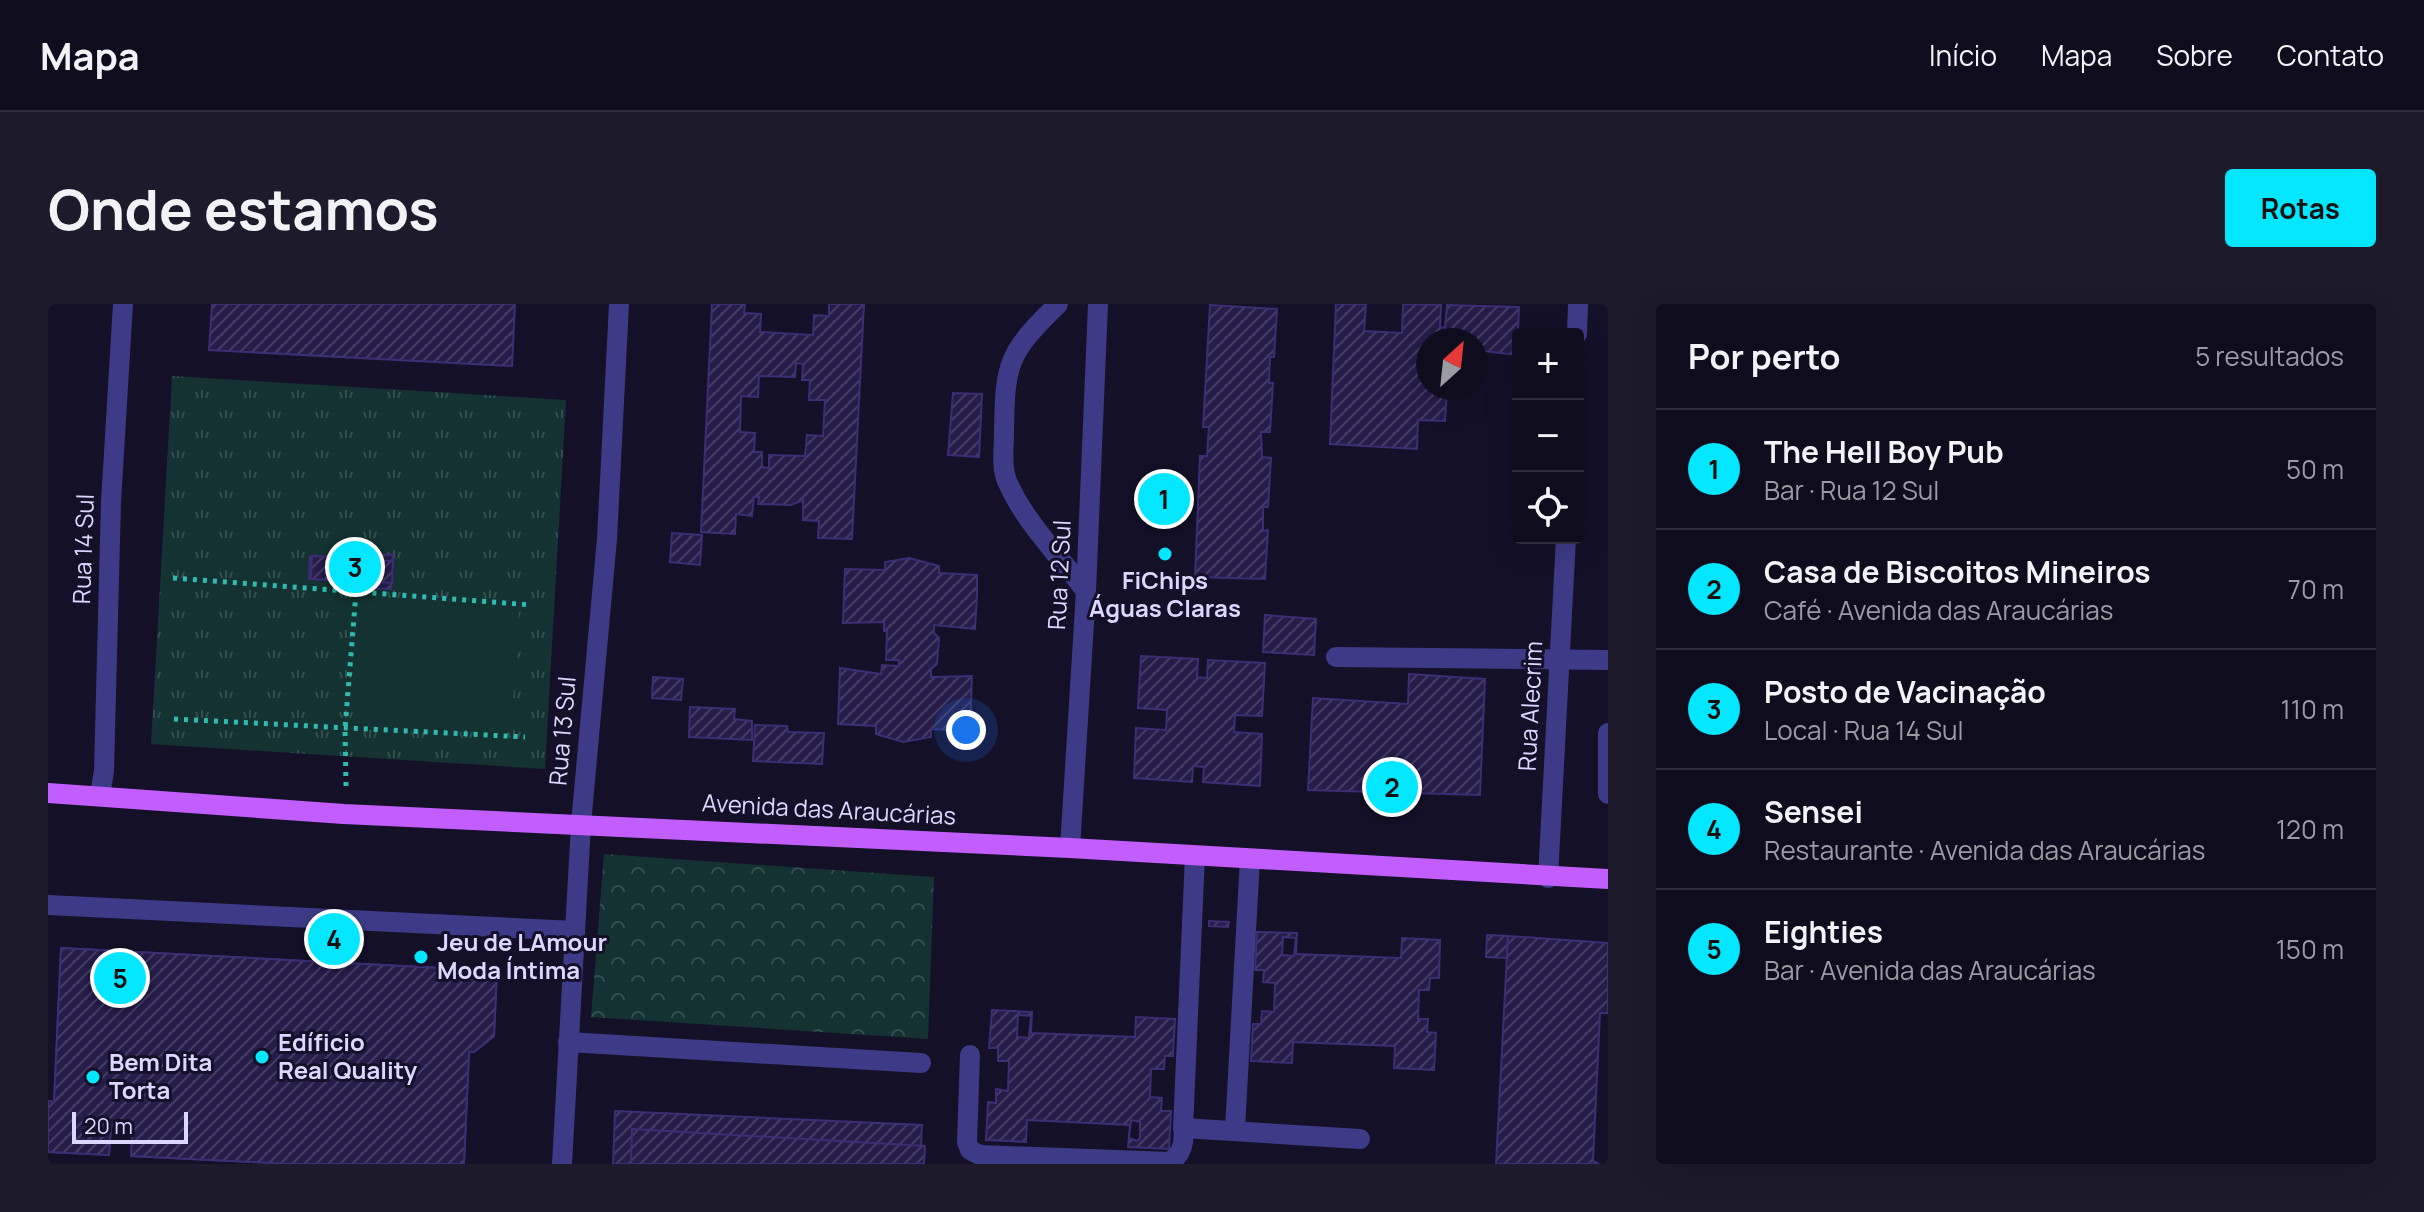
<!DOCTYPE html>
<html lang="pt">
<head>
<meta charset="utf-8">
<style>
  :root { --surface:#0f0c1e; --page:#1d1a2b; --text:#f1f3f6; --muted:#9b9ba4; --line:#2f2c3c; --accent:#03e6ff }
  body { margin:0; font-family:Manrope,sans-serif; background:var(--page); color:var(--text) }
  .controls { position:absolute; right:24px; top:24px; display:grid; overflow:hidden; border-radius:8px; box-shadow:0 8px 32px #0002 }
  .controls button { width:72px; height:72px; display:grid; place-items:center; padding:0; border:0; border-bottom:2px solid var(--line); background:var(--surface); color:var(--text); font:40px sans-serif }
  .compass { position:absolute; left:1368px; top:24px; width:72px; height:72px; border-radius:50%; background:var(--surface); box-shadow:0 8px 32px #0002; rotate:27deg }
  .scale { position:absolute; left:24px; bottom:20px; width:116px; box-sizing:border-box; padding-left:8px; border:4px solid #dcd7ff; border-top:0; font-size:22px; line-height:28px; white-space:nowrap; color:#dcd7ff; -webkit-text-stroke:6px #141028; paint-order:stroke }
  .you { position:absolute; left:918px; top:426px; width:28px; height:28px; margin:-20px; border:6px solid #fff; border-radius:50%; background:#1a73e8; box-shadow:0 0 0 12px #1a73e833 }
  .badge { display:grid; place-items:center; width:52px; height:52px; border-radius:50%; background:var(--accent); color:#111; font-size:26px; font-weight:700 }
  .pin { position:absolute; translate:-50% -50%; border:4px solid #fff; box-shadow:0 2px 8px #0006 }
  .list { margin:0; padding:0; list-style:none }
  h2 { display:flex; justify-content:space-between; align-items:center; height:104px; margin:0; padding:0 32px; font-size:34px }
  h2 small { font-size:26px; font-weight:400; color:var(--muted) }
  .list li { display:grid; grid-template-columns:52px 1fr auto; gap:24px; align-items:center; box-sizing:border-box; height:120px; padding:0 32px; border-top:2px solid var(--line) }
  .list b { display:block; font-size:30px; white-space:nowrap }
  .list p { margin:0; font-size:26px; white-space:nowrap; color:var(--muted) }
  .list em { font-size:26px; font-style:normal; color:var(--muted) }
  .icon { flex:none; width:44px; height:44px; fill:none; stroke:currentColor; stroke-width:2; stroke-linecap:round; stroke-linejoin:round }
  .map { position:relative; flex:none; width:1560px; height:860px; overflow:hidden; border-radius:8px }
  header { display:flex; align-items:center; gap:48px; box-sizing:border-box; height:112px; padding:0 40px; background:var(--surface); border-bottom:2px solid var(--line) }
  header strong { font-size:38px }
  nav { display:flex; gap:44px; margin-inline-start:auto; font-size:28px }
  .intro { display:flex; align-items:center; justify-content:space-between; box-sizing:border-box; height:192px; padding:0 48px }
  h1 { margin:0; font-size:56px }
  .button { padding:20px 36px; border-radius:8px; background:var(--accent); color:#111; font-size:28px; font-weight:700 }
  main { display:flex; gap:48px; padding:0 48px }
  aside { flex:1; background:var(--surface); border-radius:8px; box-shadow:0 8px 32px #0002 }
  .map>svg:first-child { display:block }
</style>
</head>
<body>
<header>
<strong>Mapa</strong>
<nav><a>Início</a><a>Mapa</a><a>Sobre</a><a>Contato</a></nav>
</header>
<div class="intro"><h1>Onde estamos</h1><a class="button">Rotas</a></div>
<main>
<div class="map">
<svg width="1560" height="860" viewBox="0 0 1560 860">
  <defs>
    <pattern id="grass-tufts" width="24" height="20" patternUnits="userSpaceOnUse" patternTransform="scale(2)"><rect width="24" height="20" fill="#133231"/><path d="M3 7l-1-3M5 7V3M7 7l1-3M15 17l-1-3M17 17v-4M19 17l1-3" fill="none" stroke="#354f50"/></pattern>
    <pattern id="forest-crowns" width="20" height="18" patternUnits="userSpaceOnUse" patternTransform="scale(2)"><rect width="20" height="18" fill="#133231"/><path d="M2 6a3 3 0 1 1 6 0M12 15a3 3 0 1 1 6 0" fill="none" stroke="#354f50"/></pattern>
    <pattern id="building-hatch" width="6" height="6" patternUnits="userSpaceOnUse" patternTransform="scale(2)"><rect width="6" height="6" fill="#251c49"/><path d="M-1 1l2-2M0 6l6-6M5 7l2-2" fill="none" stroke="#443c64"/></pattern>
  </defs>
  <rect width="100%" height="100%" fill="#141028"/>
  <path fill="url(#grass-tufts)" d="M 124,72 L 518,96 L 497,465 L 103,440 Z"/>
  <path fill="url(#forest-crowns)" d="M 556,550 L 886,573 L 880,735 L 543,713 Z"/>
  <path fill="#133231" d="M 313,296 L 471,306 L 463,428 L 307,419 Z"/>
  <g fill="url(#building-hatch)" stroke="#3c2e75" stroke-width="2" fill-rule="evenodd">
    <path d="M 164,0 L 467,0 L 464,62 L 161,46 Z"/>
    <path d="M 664,0 L 697,0 L 696,9 L 713,10 L 712,28 L 765,31 L 766,11 L 781,12 L 781,0 L 816,0 L 804,235 L 770,234 L 771,217 L 755,216 L 755,196 L 743,201 L 710,200 L 711,193 L 706,193 L 704,212 L 688,210 L 687,230 L 653,228 ZM 748,59 L 755,60 L 754,76 L 762,76 L 761,96 L 777,96 L 775,132 L 759,131 L 757,152 L 721,151 L 721,164 L 714,163 L 714,148 L 706,148 L 707,129 L 692,128 L 693,92 L 710,93 L 711,72 L 747,73 Z"/>
    <path d="M 1288,0 L 1318,0 L 1316,27 L 1354,29 L 1355,0 L 1393,1 L 1392,23 L 1397,24 L 1399,1 L 1471,3 L 1469,51 L 1428,46 L 1428,36 L 1380,36 L 1380,84 L 1399,84 L 1397,117 L 1370,116 L 1369,145 L 1282,140 Z"/>
    <path d="M 1162,1 L 1229,5 L 1226,53 L 1222,53 L 1221,79 L 1225,79 L 1222,128 L 1213,128 L 1214,153 L 1223,154 L 1220,203 L 1215,203 L 1215,227 L 1220,226 L 1217,275 L 1147,273 L 1152,152 L 1159,152 L 1161,123 L 1155,123 Z"/>
    <path d="M 905,89 L 934,90 L 931,153 L 900,151 Z"/>
    <path d="M 624,229 L 654,231 L 652,261 L 622,258 Z"/>
    <path d="M 324,250 L 345,251 L 343,285 L 322,284 L 323,278 L 306,277 L 307,270 L 300,269 L 300,277 L 261,275 L 262,252 L 301,254 L 301,262 L 307,262 L 307,255 L 324,256 Z"/>
    <path d="M 264,252 L 301,254 L 301,262 L 309,263 L 309,255 L 345,257 L 344,279 L 307,277 L 308,270 L 300,269 L 299,277 L 263,275 Z"/>
    <path d="M 861,254 L 891,262 L 891,269 L 929,271 L 929,290 L 927,325 L 886,321 L 886,329 L 891,334 L 889,360 L 883,365 L 883,373 L 924,372 L 922,427 L 883,425 L 883,433 L 855,438 L 828,430 L 828,422 L 790,420 L 792,364 L 833,370 L 834,361 L 851,362 L 851,356 L 838,356 L 839,327 L 836,327 L 836,318 L 795,319 L 797,265 L 837,266 L 837,258 Z"/>
    <path d="M 1217,311 L 1268,315 L 1266,351 L 1215,348 Z"/>
    <path d="M 1093,352 L 1150,355 L 1149,373 L 1159,374 L 1160,356 L 1217,359 L 1214,412 L 1187,411 L 1186,428 L 1214,430 L 1212,482 L 1155,478 L 1156,463 L 1145,462 L 1144,478 L 1086,474 L 1088,424 L 1118,426 L 1119,406 L 1090,404 Z"/>
    <path d="M 1361,370 L 1437,375 L 1432,491 L 1260,486 L 1265,394 L 1360,400 Z"/>
    <path d="M 605,373 L 635,375 L 633,396 L 604,394 Z"/>
    <path d="M 642,403 L 687,405 L 686,415 L 704,417 L 704,436 L 641,433 Z"/>
    <path d="M 707,421 L 739,422 L 740,428 L 776,429 L 774,460 L 705,457 Z"/>
    <path d="M 1161,617 L 1181,618 L 1180,623 L 1161,622 Z"/>
    <path d="M 1209,628 L 1249,629 L 1248,650 L 1353,654 L 1354,634 L 1392,636 L 1391,674 L 1382,674 L 1381,686 L 1371,686 L 1370,715 L 1380,715 L 1379,728 L 1388,729 L 1386,766 L 1346,764 L 1347,742 L 1245,738 L 1244,759 L 1203,757 L 1205,720 L 1213,720 L 1214,707 L 1226,708 L 1227,679 L 1215,678 L 1216,666 L 1207,666 ZM 1235,633 L 1248,634 L 1246,652 L 1234,651 Z"/>
    <path d="M 1439,631 L 1460,632 L 1459,654 L 1438,653 Z"/>
    <path d="M 1460,632 L 1560,639 L 1560,709 L 1552,709 L 1545,857 L 1551,860 L 1448,860 Z"/>
    <path d="M 13,644 L 449,667 L 446,732 L 426,748 L 421,748 L 416,860 L 245,860 L 83,852 L 85,822 L 63,821 L 61,851 L 0,848 L 0,797 L 6,798 ZM 216,742 L 247,743 L 246,770 L 215,768 ZM 280,744 L 310,746 L 309,773 L 278,772 Z"/>
    <path d="M 13,644 L 449,667 L 446,732 L 426,748 L 421,748 L 416,860 L 245,860 L 83,852 L 85,822 L 63,821 L 61,851 L 0,848 L 0,797 L 6,798 Z"/>
    <path d="M 944,706 L 984,708 L 983,729 L 1087,733 L 1088,713 L 1127,715 L 1125,752 L 1117,752 L 1116,765 L 1103,765 L 1102,793 L 1114,794 L 1113,807 L 1123,807 L 1121,845 L 1080,843 L 1082,821 L 979,816 L 978,838 L 938,836 L 940,798 L 948,799 L 948,785 L 960,787 L 961,757 L 950,757 L 950,744 L 941,744 ZM 970,711 L 983,712 L 981,734 L 969,733 ZM 1083,816 L 1092,818 L 1092,834 L 1089,837 L 1081,834 Z"/>
    <path d="M 567,807 L 874,821 L 872,860 L 565,860 Z"/>
    <path d="M 584,825 L 877,842 L 876,860 L 583,860 Z"/>
  </g>
  <g fill="none" stroke-linecap="round" stroke-linejoin="round">
    <g stroke="#2fbbb2" stroke-width="5" stroke-dasharray="4 6" stroke-linecap="butt">
      <path d="M 125,274 L 483,301"/>
      <path d="M 126,415 L 477,433"/>
      <path d="M 298,482 L 297,425 L 308,288"/>
    </g>
    <g stroke="#3d3b87" stroke-width="20">
      <path d="M 1010,0 C 959,50 957,59 956,129 C 956,144 953,163 959,177 C 976,217 1012,253 1038,287"/>
      <path d="M 1529,30 L 1530,0"/>
      <path d="M 1288,353 L 1560,356"/>
      <path d="M 1560,429 L 1560,490"/>
      <path d="M 52,491 L 56,467 L 63,198 L 75,0"/>
      <path d="M 1022,544 L 1038,287 L 1050,0"/>
      <path d="M 1147,552 L 1135,824 L 1312,835"/>
      <path d="M 1500,574 L 1518,234"/>
      <path d="M 0,601 L 527,627"/>
      <path d="M 520,738 L 873,759"/>
      <path d="M 922,751 L 919,838 L 922,846 L 932,851 L 1122,858 C 1134,851 1137,837 1135,824"/>
      <path d="M 1187,825 L 1202,555"/>
      <path d="M 514,860 L 533,520 L 559,235 L 571,0"/>
    </g>
    <path stroke="#c25eff" stroke-width="20" d="M 0,489 L 296,510 L 1022,544 L 1560,575"/>
  </g>
  <g fill="#03e6ff" stroke="#141028" stroke-width="3">
    <circle cx="1117" cy="250" r="8"/>
    <circle cx="373" cy="653" r="8"/>
    <circle cx="214" cy="753" r="8"/>
    <circle cx="45" cy="773" r="8"/>
  </g>
  <g text-anchor="middle" stroke-width="6" stroke-linejoin="round" paint-order="stroke">
    <g font-size="24" fill="#dcd7ff" stroke="#141028">
      <text transform="translate(36 245) rotate(-88)" y="8">Rua 14 Sul</text>
      <text transform="translate(1012 271) rotate(-87)" y="8">Rua 12 Sul</text>
      <text transform="translate(1483 402) rotate(-87)" y="8">Rua Alecrim</text>
      <text transform="translate(515 427) rotate(-85)" y="8">Rua 13 Sul</text>
      <text transform="translate(781 506) rotate(3)" y="8">Avenida das Araucárias</text>
    </g>
    <g font-size="24" font-weight="bold" fill="#dcd7ff" stroke="#141028" text-anchor="start">
      <text x="1117" y="285" text-anchor="middle">FiChips<tspan x="1117" dy="28">Águas Claras</tspan></text>
      <text x="389" y="647">Jeu de LAmour<tspan x="389" dy="28">Moda Íntima</tspan></text>
      <text x="230" y="747">Edíficio<tspan x="230" dy="28">Real Quality</tspan></text>
      <text x="61" y="767">Bem Dita<tspan x="61" dy="28">Torta</tspan></text>
    </g>
  </g>
</svg>
<div class="controls">
<button>+</button>
<button>−</button>
<button><svg class="icon" aria-label="locate" viewBox="0 0 24 24"><circle cx="12" cy="12" r="6"/><path d="M12 2v4M12 18v4M2 12h4M18 12h4"/></svg></button>
</div>
<svg class="compass" viewBox="-18 -18 36 36"><path d="M0-13l5 13h-10z" fill="#e53935"/><path d="M0 13l5-13h-10z" fill="#9b9ba4"/></svg>
<div class="scale">20 m</div>
<div class="you"></div>
<div class="pin badge" style="left:1116px;top:195px">1</div>
<div class="pin badge" style="left:1344px;top:483px">2</div>
<div class="pin badge" style="left:307px;top:263px">3</div>
<div class="pin badge" style="left:286px;top:635px">4</div>
<div class="pin badge" style="left:72px;top:674px">5</div>
</div>
<aside>
<h2>Por perto<small>5 resultados</small></h2>
<ul class="list">
<li><span class="badge">1</span><div><b>The Hell Boy Pub</b><p>Bar · Rua 12 Sul</p></div><em>50 m</em></li>
<li><span class="badge">2</span><div><b>Casa de Biscoitos Mineiros</b><p>Café · Avenida das Araucárias</p></div><em>70 m</em></li>
<li><span class="badge">3</span><div><b>Posto de Vacinação</b><p>Local · Rua 14 Sul</p></div><em>110 m</em></li>
<li><span class="badge">4</span><div><b>Sensei</b><p>Restaurante · Avenida das Araucárias</p></div><em>120 m</em></li>
<li><span class="badge">5</span><div><b>Eighties</b><p>Bar · Avenida das Araucárias</p></div><em>150 m</em></li>
</ul>
</aside>
</main>
</body>
</html>
